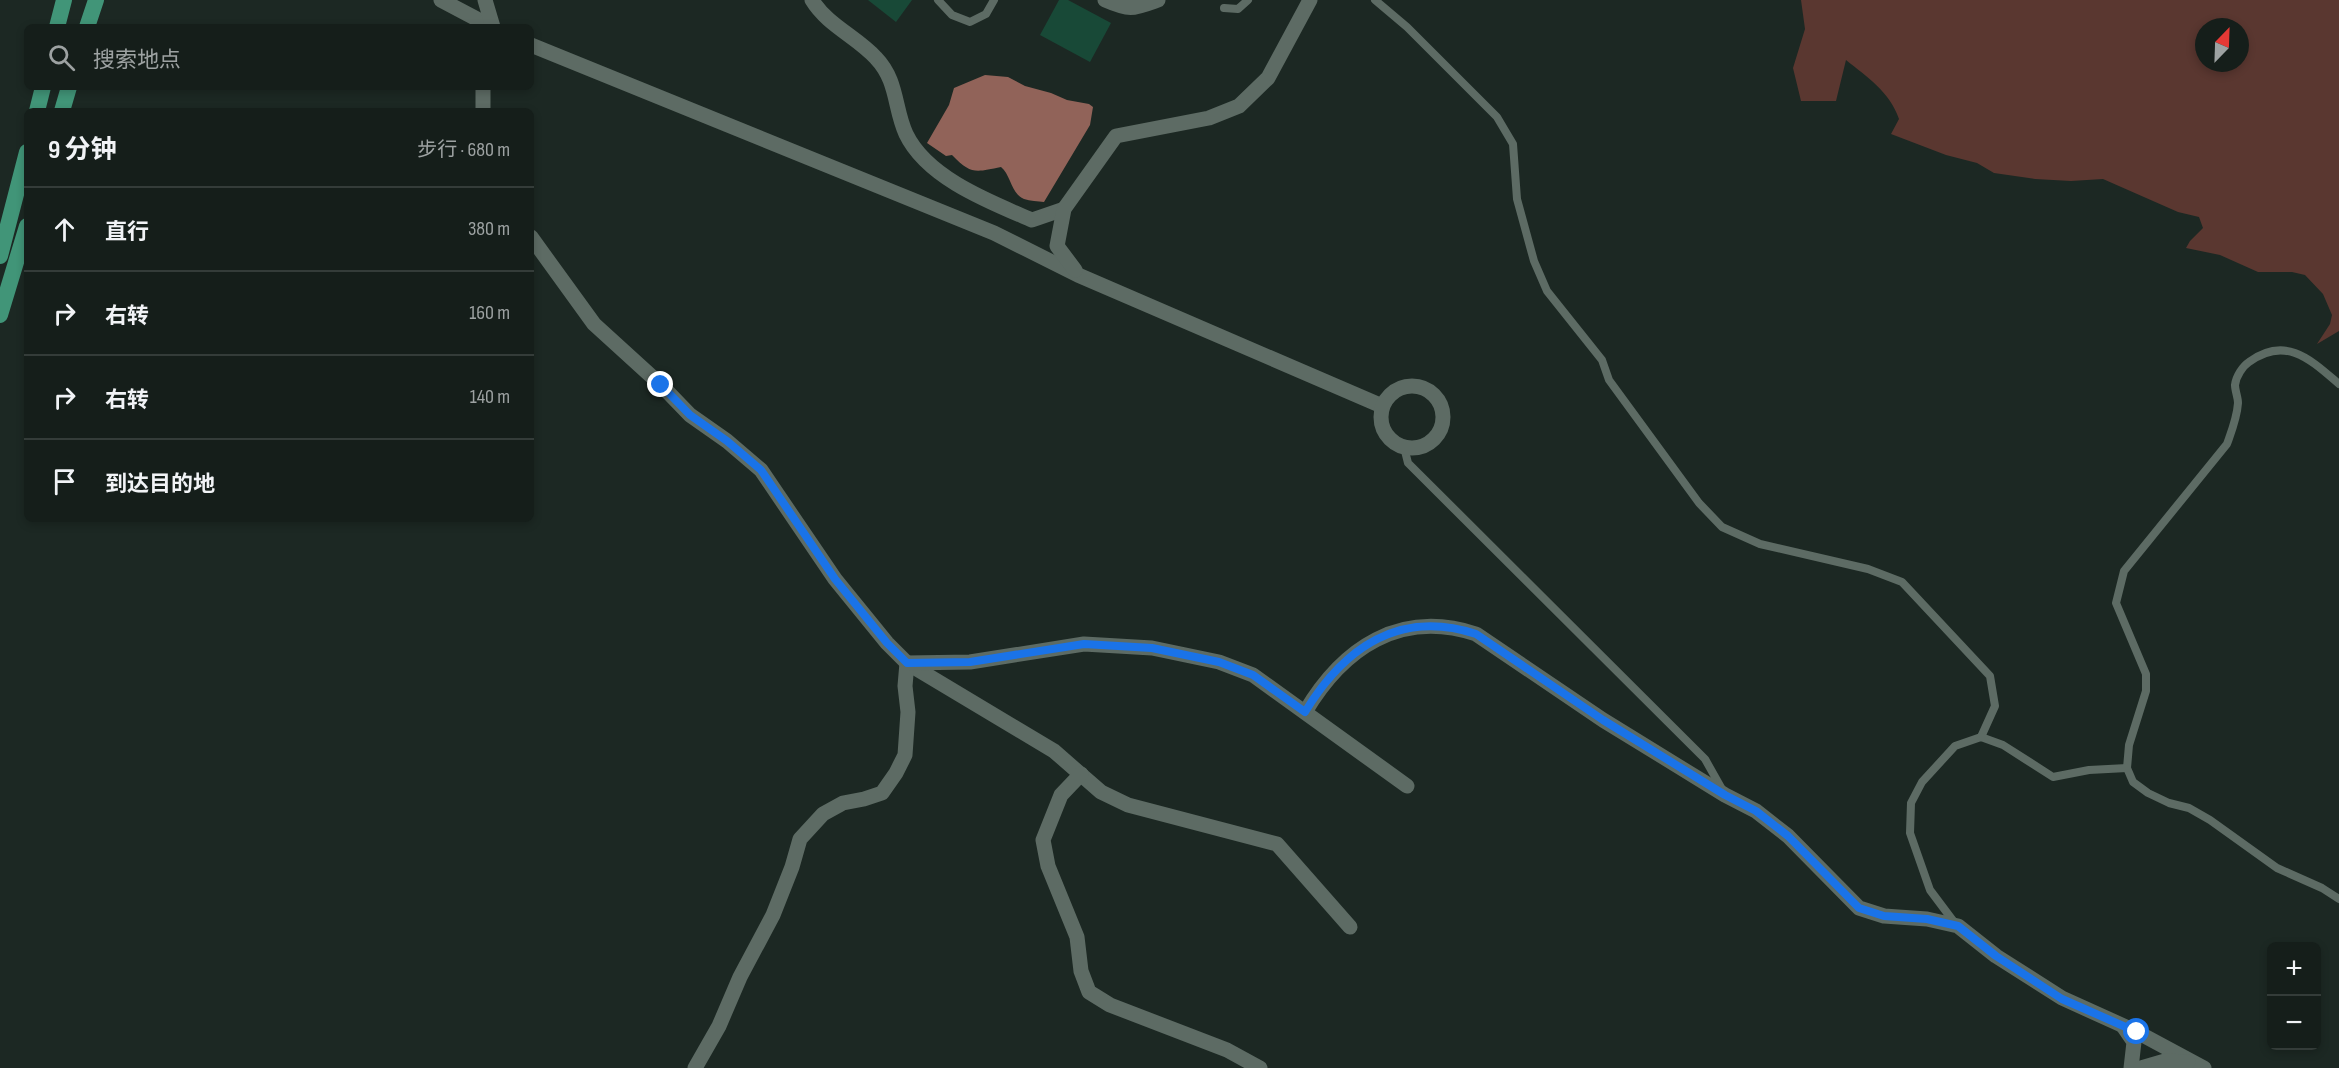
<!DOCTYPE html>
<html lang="zh">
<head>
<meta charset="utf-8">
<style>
  :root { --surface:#151e1a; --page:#1e2723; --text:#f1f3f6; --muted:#9da2a2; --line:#343c39 }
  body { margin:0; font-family:"Sofia Sans Condensed","Noto Sans SC",sans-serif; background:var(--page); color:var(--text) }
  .controls { position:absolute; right:18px; bottom:18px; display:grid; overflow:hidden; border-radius:9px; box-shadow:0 3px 9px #0003 }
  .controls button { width:54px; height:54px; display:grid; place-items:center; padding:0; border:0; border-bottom:2px solid var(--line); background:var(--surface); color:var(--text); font:30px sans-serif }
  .compass { position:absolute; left:2195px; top:18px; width:54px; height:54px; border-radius:50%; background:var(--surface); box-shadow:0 3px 9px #0003; rotate:23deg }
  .stop { position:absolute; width:18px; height:18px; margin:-14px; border:4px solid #1a73e8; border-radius:50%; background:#fff }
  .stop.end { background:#1a73e8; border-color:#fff; box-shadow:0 2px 6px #0008 }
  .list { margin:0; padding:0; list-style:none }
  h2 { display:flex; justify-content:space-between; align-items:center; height:78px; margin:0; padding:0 24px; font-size:26px }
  h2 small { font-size:20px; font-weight:400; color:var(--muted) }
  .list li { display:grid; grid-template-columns:39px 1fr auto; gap:18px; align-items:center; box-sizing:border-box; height:84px; padding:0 24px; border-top:2px solid var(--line) }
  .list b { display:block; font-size:22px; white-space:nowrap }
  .list em { font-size:20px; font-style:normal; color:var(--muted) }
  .icon { flex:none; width:33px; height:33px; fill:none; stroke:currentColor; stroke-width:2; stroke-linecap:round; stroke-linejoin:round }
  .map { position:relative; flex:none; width:2339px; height:1068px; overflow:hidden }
  .search { position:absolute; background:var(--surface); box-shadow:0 3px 9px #0003; left:24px; top:24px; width:510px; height:66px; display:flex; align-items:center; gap:15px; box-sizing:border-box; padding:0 21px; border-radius:9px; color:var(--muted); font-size:22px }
  .panel { position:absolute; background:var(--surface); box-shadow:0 3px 9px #0003; left:24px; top:108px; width:510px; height:414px; border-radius:9px }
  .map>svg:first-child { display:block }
</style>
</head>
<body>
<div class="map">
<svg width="2339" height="1068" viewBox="0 0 2339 1068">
  <rect width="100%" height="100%" fill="#1c2823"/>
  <path fill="#5a3730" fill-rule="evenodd" d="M 1801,0 L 2339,0 L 2339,331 L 2317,344 L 2330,324 L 2332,315 L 2323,294 L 2305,275 L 2292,272 L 2258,272 L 2220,255 L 2186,248 L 2190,241 L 2203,228 L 2199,217 L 2178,212 L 2103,179 L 2071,181 L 2035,179 L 1994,173 L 1977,163 L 1946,155 L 1891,134 L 1899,119 C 1890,92 1867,77 1846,60 L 1836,101 L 1801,101 L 1793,68 L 1805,29 ZM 2204,27 L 2240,27 L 2240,63 L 2204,63 Z"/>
  <path fill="#916359" d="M 985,75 L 1008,77 L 1025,86 L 1051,93 L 1067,100 L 1089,104 L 1093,107 L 1090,125 L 1044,202 C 1038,201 1030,201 1024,199 C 1011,194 1011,175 1001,167 C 976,172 971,175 952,155 L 946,156 L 927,143 L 949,105 L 954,88 Z"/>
  <g fill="#184937">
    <path d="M 868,0 L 912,0 L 896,22 Z"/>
    <path d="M 1059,0 L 1068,0 L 1111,23 L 1090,62 L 1040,35 Z"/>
  </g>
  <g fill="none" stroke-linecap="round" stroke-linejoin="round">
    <g stroke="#5d6b64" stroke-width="8">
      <path d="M 938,0 L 952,15 L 970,22 L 986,14 L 994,0"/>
      <path d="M 1375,0 L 1407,27 L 1497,117 L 1513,144 L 1517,199 L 1534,261 L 1547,291 L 1602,360 L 1609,380 L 1699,503 L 1722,527 L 1760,544 L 1868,569 L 1902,582 L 1990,676 L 1995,706 L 1981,737"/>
      <path d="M 1224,8 L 1238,9 L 1248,0"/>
      <path d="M 2339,384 C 2311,360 2286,335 2249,362 C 2243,366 2236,376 2235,385 C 2235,391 2238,397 2238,403 C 2237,418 2232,430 2227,444 L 2124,571 L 2116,603 L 2146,674 L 2146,691 L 2129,745 L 2127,768 L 2133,782 L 2148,793 L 2169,803 L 2189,808 L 2210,820 L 2277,868 L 2322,888 L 2339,899"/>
      <path d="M 1404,447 L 1408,463 L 1705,759 L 1723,791"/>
      <path d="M 1954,922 L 1930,890 L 1910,833 L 1911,803 L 1922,782 L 1955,746 L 1981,737 L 2003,745 L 2053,777 L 2089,770 L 2127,768"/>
    </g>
    <g stroke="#5d6b64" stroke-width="15">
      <path d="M 441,0 L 492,27"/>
      <path d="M 485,0 L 493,27"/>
      <path d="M 812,0 C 827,25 857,37 876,58 C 898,81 894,108 906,134 C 927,178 990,202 1032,220 L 1064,209"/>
      <path d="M 1105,0 C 1130,11 1133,9 1158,0"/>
      <path d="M 531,45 L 994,233 L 1078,275 L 1382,406"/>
      <path d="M 483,111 L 483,87"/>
      <path d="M 531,237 L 594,324 L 661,385 L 690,415 L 727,441 L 761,470 L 835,579 L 887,643 L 907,663 L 1054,751 L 1101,792 L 1128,805 L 1277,844 L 1350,927"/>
      <path d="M 1075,270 L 1057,246 L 1064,209 L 1116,136 L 1209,118 L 1239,106 L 1268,78 L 1310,0"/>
      <circle cx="1412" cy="417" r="31"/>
      <path d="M 1305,712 C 1343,648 1400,609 1476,634 L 1603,720 L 1725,795 L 1756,811 L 1788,836 L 1859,908 L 1884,916 L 1927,919 L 1958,926 L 1996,956 L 2062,998 L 2137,1032 L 2204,1068"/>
      <path d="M 1081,774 L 1061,795 L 1043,840 L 1048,866 L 1077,937 L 1081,971 L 1089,992 L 1110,1005 L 1227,1050 L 1260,1068"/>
      <path d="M 2123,1026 L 2134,1042 L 2131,1068"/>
      <path d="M 695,1068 L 719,1026 L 740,977 L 773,915 L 792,867 L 800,839 L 823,814 L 843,803 L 864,799 L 882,793 L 896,773 L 905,755 L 908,712 L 905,686 L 907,663 L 970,662 L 1084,644 L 1152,648 L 1219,662 L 1253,675 L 1407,786"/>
      <path d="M 2141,1068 L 2165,1061 L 2188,1062"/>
    </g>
    <g stroke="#419578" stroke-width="16">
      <path d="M 57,27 L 64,0"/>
      <path d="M 87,27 L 96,0"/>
      <path d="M 37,111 L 43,87"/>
      <path d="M 62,111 L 69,87"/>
      <path d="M 0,256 L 27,152"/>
      <path d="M 0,315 L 27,226"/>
    </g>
  </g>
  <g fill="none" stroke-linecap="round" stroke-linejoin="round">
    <path stroke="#1a73e8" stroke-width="8" d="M 661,385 L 690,415 L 727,441 L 761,470 L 835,579 L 887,643 L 907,663 L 970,662 L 1084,644 L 1152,648 L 1219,662 L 1253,675 L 1305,712 C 1344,648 1399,609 1476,634 L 1603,720 L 1725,795 L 1756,811 L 1788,836 L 1859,908 L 1884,916 L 1927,919 L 1958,926 L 1996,956 L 2062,999 L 2137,1032"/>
  </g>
</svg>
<div class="controls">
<button>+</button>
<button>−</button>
</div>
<svg class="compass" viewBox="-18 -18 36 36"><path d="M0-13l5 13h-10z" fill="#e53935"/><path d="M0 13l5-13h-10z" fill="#9da2a2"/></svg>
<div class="stop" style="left:2137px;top:1032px"></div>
<div class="stop end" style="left:661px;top:385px"></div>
<div class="search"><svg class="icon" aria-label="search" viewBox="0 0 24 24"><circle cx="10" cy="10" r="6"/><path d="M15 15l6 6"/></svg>搜索地点</div>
<section class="panel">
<h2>9 分钟<small>步行 · 680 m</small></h2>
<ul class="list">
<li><svg class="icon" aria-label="ahead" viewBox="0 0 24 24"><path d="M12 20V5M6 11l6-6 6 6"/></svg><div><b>直行</b></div><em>380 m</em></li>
<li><svg class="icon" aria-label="right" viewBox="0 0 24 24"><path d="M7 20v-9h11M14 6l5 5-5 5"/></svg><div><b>右转</b></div><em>160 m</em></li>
<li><svg class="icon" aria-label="right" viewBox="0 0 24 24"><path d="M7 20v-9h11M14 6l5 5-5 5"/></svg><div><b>右转</b></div><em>140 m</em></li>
<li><svg class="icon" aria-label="arrive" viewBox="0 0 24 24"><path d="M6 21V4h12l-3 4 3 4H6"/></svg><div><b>到达目的地</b></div></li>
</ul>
</section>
</div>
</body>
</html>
